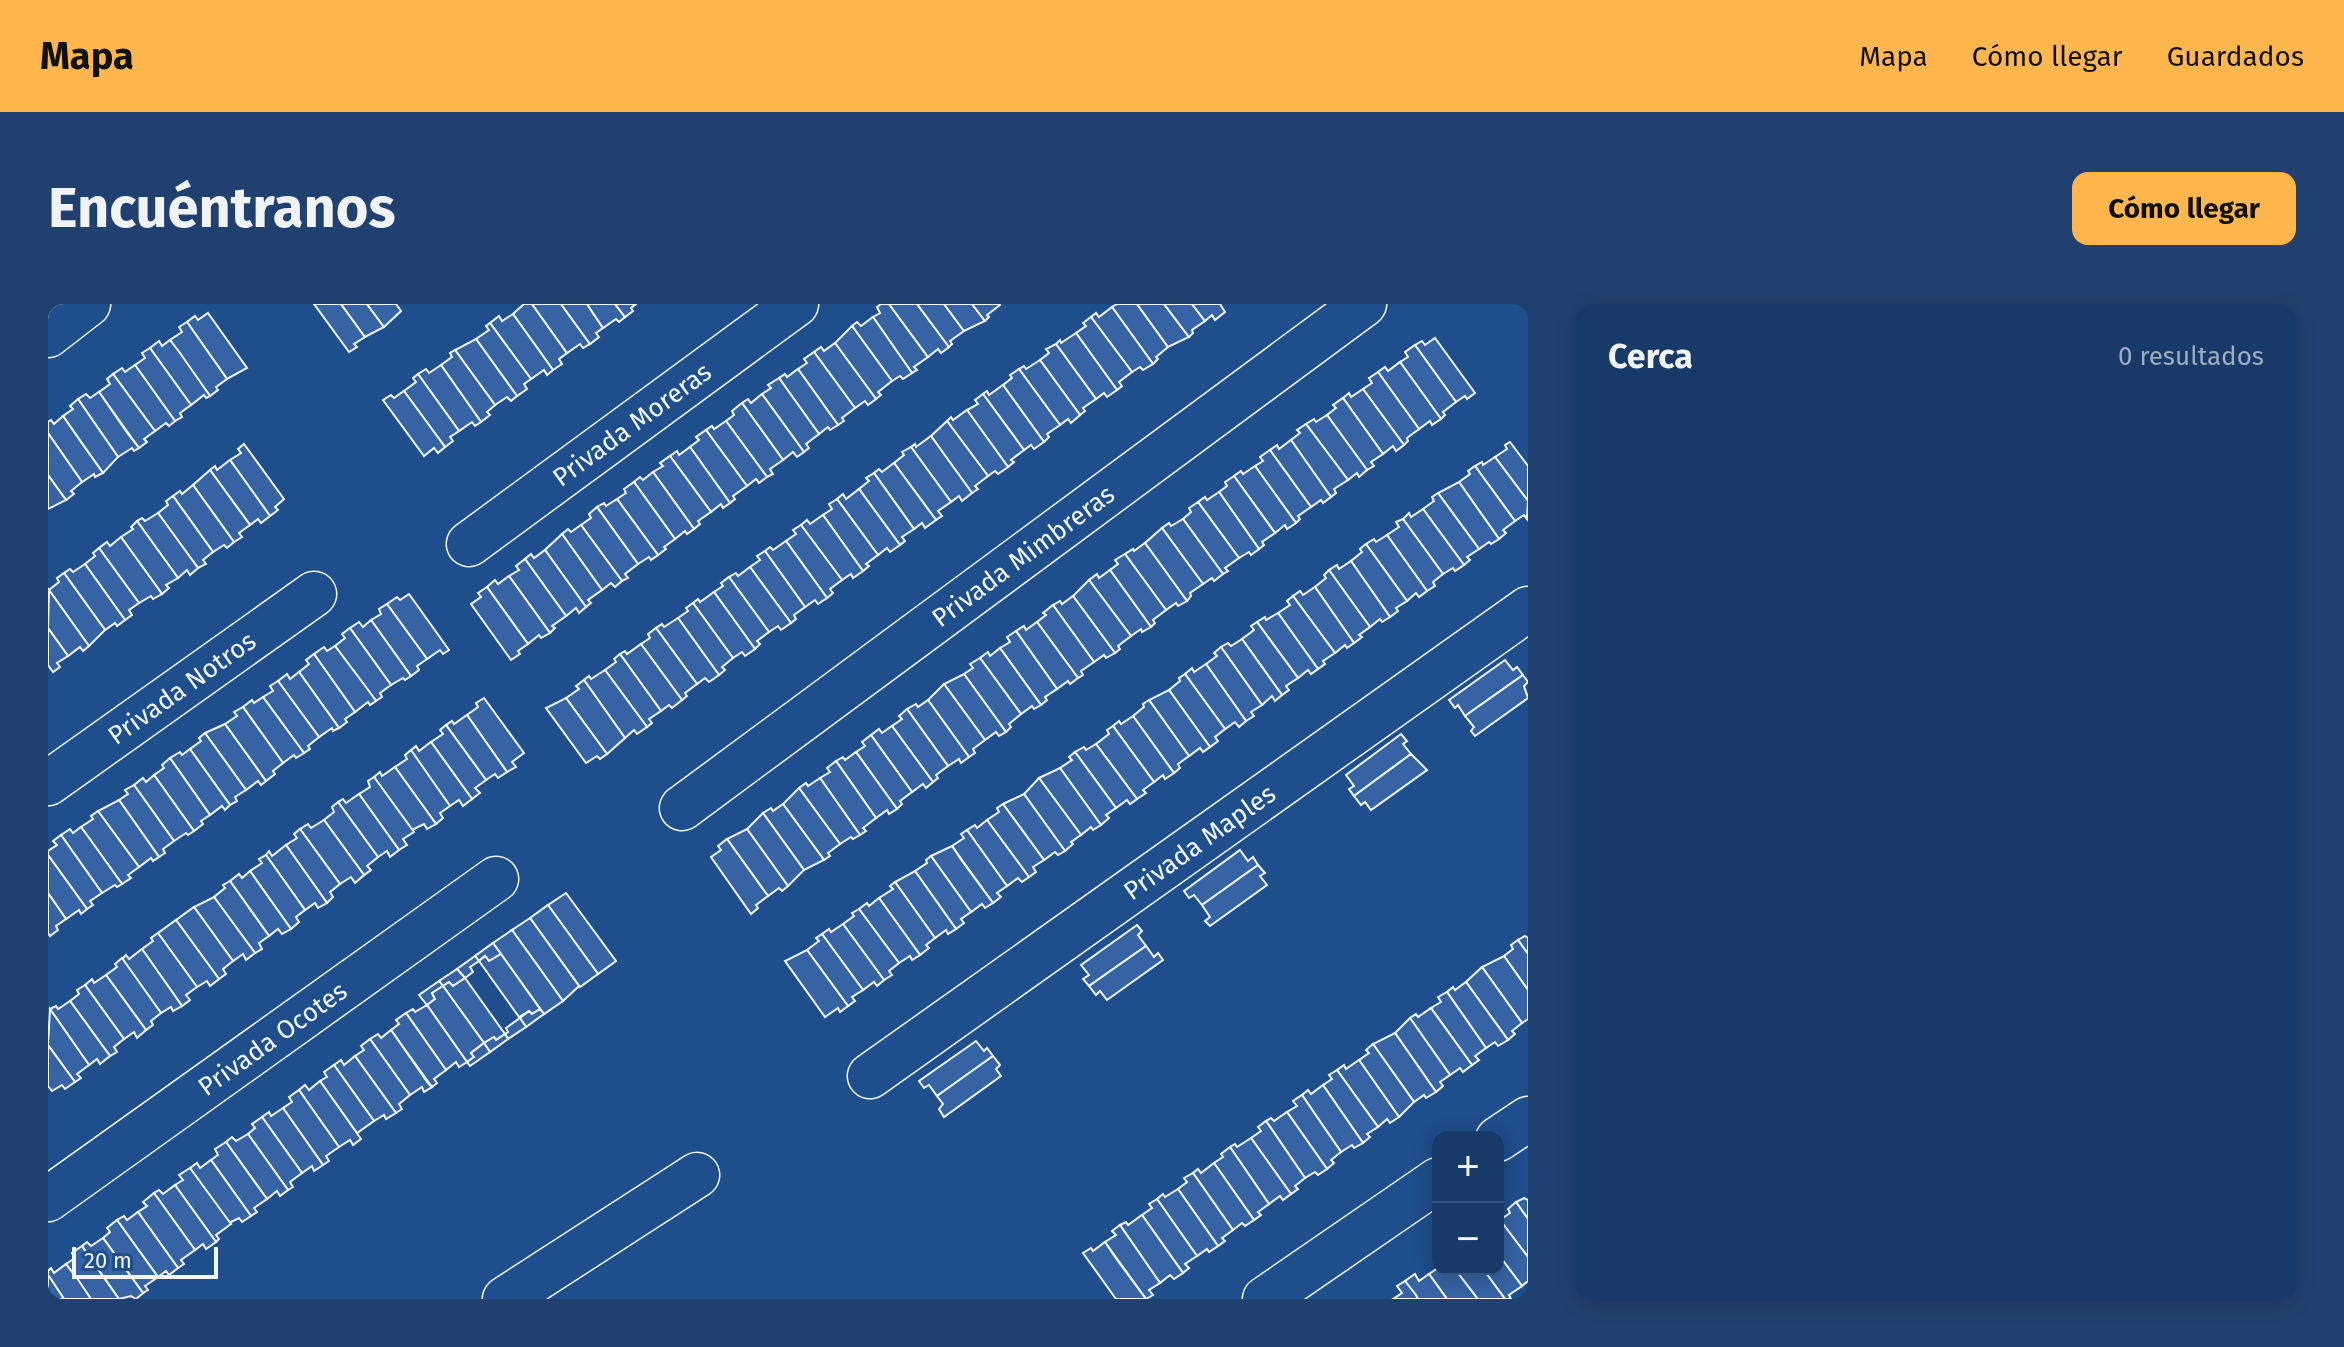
<!DOCTYPE html>
<html lang="es">
<head>
<meta charset="utf-8">
<style>
  :root { --surface:#173a69; --page:#20416f; --text:#f1f3f6; --muted:#9eadc0; --line:#36547d; --accent:#ffb74d }
  body { margin:0; font-family:"Fira Sans",sans-serif; background:var(--page); color:var(--text) }
  .controls { position:absolute; right:24px; bottom:24px; display:grid; overflow:hidden; border-radius:16px; box-shadow:0 4px 20px #0003 }
  .controls button { width:72px; height:72px; display:grid; place-items:center; padding:0; border:0; border-bottom:2px solid var(--line); background:var(--surface); color:var(--text); font:40px sans-serif }
  .scale { position:absolute; left:24px; bottom:20px; width:146px; box-sizing:border-box; padding-left:8px; border:4px solid #f2f6ff; border-top:0; font-size:22px; line-height:28px; white-space:nowrap; color:#f2f6ff; -webkit-text-stroke:6px #1f4e8c; paint-order:stroke }
  .list { margin:0; padding:0; list-style:none }
  h2 { display:flex; justify-content:space-between; align-items:center; height:104px; margin:0; padding:0 32px; font-size:34px }
  h2 small { font-size:26px; font-weight:400; color:var(--muted) }
  .map { position:relative; flex:none; width:1480px; height:995px; overflow:hidden; border-radius:16px }
  header { display:flex; align-items:center; gap:48px; box-sizing:border-box; height:112px; padding:0 40px; background:var(--accent); color:#111 }
  header strong { font-size:38px }
  nav { display:flex; gap:44px; margin-inline-start:auto; font-size:28px }
  .intro { display:flex; align-items:center; justify-content:space-between; box-sizing:border-box; height:192px; padding:0 48px }
  h1 { margin:0; font-size:56px }
  .button { padding:20px 36px; border-radius:16px; background:var(--accent); color:#111; font-size:28px; font-weight:700 }
  main { display:flex; gap:48px; padding:0 48px }
  aside { flex:1; background:var(--surface); border-radius:16px; box-shadow:0 4px 20px #0003 }
  .map>svg:first-child { display:block }
</style>
</head>
<body>
<header>
<strong>Mapa</strong>
<nav><a>Mapa</a><a>Cómo llegar</a><a>Guardados</a></nav>
</header>
<div class="intro"><h1>Encuéntranos</h1><a class="button">Cómo llegar</a></div>
<main>
<div class="map">
<svg width="1480" height="995" viewBox="0 0 1480 995">
  <rect width="100%" height="100%" fill="#1f4e8c"/>
  <g fill="#3563a3" stroke="#f2f6ff" stroke-width="2">
    <path d="M 266,0 L 293,0 L 317,33 L 306,40 L 309,43 L 301,48 Z"/>
    <path d="M 293,0 L 319,0 L 336,23 L 317,33 Z"/>
    <path d="M 319,0 L 348,0 L 353,7 L 336,23 Z"/>
    <path d="M 476,0 L 484,0 L 519,49 L 511,55 L 514,60 L 505,66 L 465,10 Z"/>
    <path d="M 484,0 L 513,0 L 542,40 L 535,44 L 532,40 L 519,49 Z"/>
    <path d="M 513,0 L 539,0 L 555,24 L 548,29 L 551,33 L 542,40 Z"/>
    <path d="M 539,0 L 567,0 L 577,13 L 571,18 L 568,15 L 555,24 Z"/>
    <path d="M 567,0 L 588,0 L 583,4 L 585,7 L 577,13 Z"/>
    <path d="M 833,0 L 841,0 L 880,53 L 866,63 L 869,66 L 864,69 L 825,13 L 832,9 L 829,3 Z"/>
    <path d="M 841,0 L 869,0 L 901,43 L 893,49 L 890,45 L 880,53 Z"/>
    <path d="M 869,0 L 896,0 L 916,27 L 902,37 L 904,40 L 901,43 Z"/>
    <path d="M 896,0 L 924,0 L 937,17 L 916,27 Z"/>
    <path d="M 924,0 L 951,0 L 952,1 L 939,11 L 941,13 L 937,17 Z"/>
    <path d="M 1069,0 L 1089,0 L 1120,43 L 1108,53 L 1110,55 L 1105,60 L 1064,3 Z"/>
    <path d="M 1089,0 L 1116,0 L 1141,33 L 1120,43 Z"/>
    <path d="M 1116,0 L 1144,0 L 1157,17 L 1144,26 L 1145,29 L 1141,33 Z"/>
    <path d="M 1144,0 L 1172,0 L 1177,8 L 1167,16 L 1164,11 L 1157,17 Z"/>
    <path d="M 1064,3 L 1105,60 L 1095,66 L 1092,63 L 1084,68 L 1043,13 L 1048,9 L 1051,13 Z"/>
    <path d="M 160,9 L 199,64 L 179,75 L 139,18 L 147,12 L 150,16 Z"/>
    <path d="M 465,10 L 505,66 L 499,71 L 496,66 L 483,75 L 442,19 L 451,12 L 454,17 Z"/>
    <path d="M 825,13 L 864,69 L 855,75 L 852,72 L 844,77 L 804,22 L 809,18 L 813,22 Z"/>
    <path d="M 1043,13 L 1084,68 L 1071,78 L 1074,82 L 1069,86 L 1028,29 L 1038,22 L 1035,19 Z"/>
    <path d="M 139,18 L 179,75 L 168,83 L 170,86 L 162,92 L 122,36 L 134,28 L 131,23 Z"/>
    <path d="M 442,19 L 483,75 L 476,80 L 479,85 L 469,92 L 428,35 L 441,26 L 438,22 Z"/>
    <path d="M 804,22 L 844,77 L 830,88 L 833,91 L 828,95 L 787,39 Z"/>
    <path d="M 1028,29 L 1069,86 L 1059,93 L 1056,89 L 1048,95 L 1008,40 L 1012,36 L 1013,39 Z"/>
    <path d="M 1387,34 L 1427,89 L 1419,95 L 1417,92 L 1408,98 L 1367,41 L 1374,37 L 1377,41 Z"/>
    <path d="M 428,35 L 469,92 L 463,97 L 459,93 L 447,101 L 407,46 Z"/>
    <path d="M 122,36 L 132,49 L 162,92 L 158,94 L 156,91 L 143,101 L 102,44 L 111,37 L 114,42 Z"/>
    <path d="M 787,39 L 828,95 L 820,101 L 817,97 L 807,104 L 766,48 L 773,43 L 776,47 Z"/>
    <path d="M 1008,40 L 1048,95 L 1035,104 L 1037,107 L 1032,111 L 992,56 L 1001,49 L 998,45 Z"/>
    <path d="M 1367,41 L 1408,98 L 1395,108 L 1397,111 L 1393,115 L 1352,58 L 1360,53 L 1357,48 Z"/>
    <path d="M 102,44 L 143,101 L 132,109 L 134,113 L 127,117 L 87,61 L 97,54 L 94,49 Z"/>
    <path d="M 407,46 L 447,101 L 439,108 L 442,111 L 433,118 L 393,61 L 404,53 L 402,49 Z"/>
    <path d="M 766,48 L 807,104 L 794,114 L 796,117 L 790,121 L 750,65 L 759,59 L 756,55 Z"/>
    <path d="M 992,56 L 1032,111 L 1023,119 L 1020,115 L 1012,121 L 971,65 L 976,62 L 978,65 Z"/>
    <path d="M 1352,58 L 1393,115 L 1384,121 L 1382,117 L 1371,125 L 1330,68 L 1337,63 L 1340,67 Z"/>
    <path d="M 87,61 L 127,117 L 121,122 L 118,119 L 107,127 L 65,70 L 74,64 L 77,68 Z"/>
    <path d="M 393,61 L 433,118 L 427,122 L 424,118 L 411,127 L 370,70 L 378,65 L 381,69 Z"/>
    <path d="M 750,65 L 790,121 L 782,126 L 780,123 L 771,130 L 731,74 L 737,70 L 739,73 Z"/>
    <path d="M 971,65 L 1012,121 L 999,130 L 1001,133 L 996,138 L 955,81 L 964,74 L 962,71 Z"/>
    <path d="M 1330,68 L 1371,125 L 1359,134 L 1360,137 L 1356,141 L 1315,85 L 1324,79 L 1321,74 Z"/>
    <path d="M 65,70 L 107,127 L 96,135 L 99,138 L 91,144 L 51,88 L 62,80 L 59,75 Z"/>
    <path d="M 370,70 L 411,127 L 402,133 L 405,137 L 397,143 L 356,87 L 368,78 L 365,74 Z"/>
    <path d="M 731,74 L 771,130 L 758,140 L 761,144 L 756,148 L 714,90 L 723,84 L 720,81 Z"/>
    <path d="M 955,81 L 996,138 L 986,145 L 983,141 L 976,146 L 935,90 L 939,87 L 941,91 Z"/>
    <path d="M 1315,85 L 1356,141 L 1348,147 L 1345,142 L 1335,150 L 1295,94 L 1301,89 L 1303,93 Z"/>
    <path d="M 356,87 L 397,143 L 390,149 L 386,144 L 376,152 L 335,96 L 343,91 L 346,94 Z"/>
    <path d="M 51,88 L 80,130 L 91,144 L 86,147 L 84,144 L 70,153 L 30,95 L 38,90 L 42,94 Z"/>
    <path d="M 714,90 L 756,148 L 749,153 L 745,148 L 735,156 L 694,99 L 700,95 L 703,99 Z"/>
    <path d="M 935,90 L 976,146 L 963,156 L 966,158 L 960,163 L 919,106 L 930,100 L 927,96 Z"/>
    <path d="M 1295,94 L 1335,150 L 1323,158 L 1326,162 L 1319,166 L 1279,111 L 1288,104 L 1285,101 Z"/>
    <path d="M 30,95 L 70,153 L 55,169 L 15,112 L 25,105 L 22,102 Z"/>
    <path d="M 694,99 L 735,156 L 722,165 L 725,170 L 719,173 L 678,117 L 686,111 L 684,107 Z"/>
    <path d="M 919,106 L 960,163 L 950,170 L 947,167 L 940,172 L 899,117 L 903,113 L 905,116 Z"/>
    <path d="M 1279,111 L 1319,166 L 1311,173 L 1309,169 L 1300,176 L 1258,120 L 1266,115 L 1268,118 Z"/>
    <path d="M 15,112 L 35,141 L 55,169 L 47,173 L 46,170 L 34,178 L 0,129 L 0,118 L 3,116 L 6,120 Z"/>
    <path d="M 678,117 L 719,173 L 711,179 L 708,175 L 699,182 L 658,126 L 664,122 L 666,125 Z"/>
    <path d="M 899,117 L 940,172 L 927,182 L 930,185 L 924,189 L 883,132 Z"/>
    <path d="M 1258,120 L 1300,176 L 1286,185 L 1288,189 L 1283,193 L 1243,136 L 1252,129 L 1249,126 Z"/>
    <path d="M 658,126 L 699,182 L 685,192 L 687,195 L 682,199 L 642,143 L 651,136 L 648,133 Z"/>
    <path d="M 0,129 L 34,178 L 23,187 L 26,190 L 18,196 L 0,171 Z"/>
    <path d="M 883,132 L 924,189 L 914,197 L 911,192 L 903,198 L 863,143 L 867,140 L 868,143 Z"/>
    <path d="M 1243,136 L 1283,193 L 1275,199 L 1273,196 L 1263,203 L 1222,146 L 1229,141 L 1231,145 Z"/>
    <path d="M 1462,138 L 1480,162 L 1480,197 L 1447,153 L 1459,145 L 1457,141 Z"/>
    <path d="M 196,140 L 236,195 L 227,203 L 230,206 L 222,212 L 182,156 L 193,149 L 190,145 Z"/>
    <path d="M 642,143 L 682,199 L 675,204 L 673,200 L 663,208 L 622,152 L 629,147 L 631,151 Z"/>
    <path d="M 863,143 L 903,198 L 890,207 L 894,212 L 888,216 L 846,159 L 856,151 L 854,148 Z"/>
    <path d="M 1222,146 L 1263,203 L 1250,212 L 1252,215 L 1248,219 L 1207,162 L 1215,157 L 1212,153 Z"/>
    <path d="M 622,152 L 663,208 L 650,217 L 652,220 L 646,225 L 605,168 L 615,162 L 612,159 Z"/>
    <path d="M 1447,153 L 1480,197 L 1479,215 L 1476,211 L 1467,217 L 1427,162 L 1434,158 L 1435,161 Z"/>
    <path d="M 182,156 L 222,212 L 213,219 L 210,215 L 202,221 L 162,166 L 167,162 L 169,166 Z"/>
    <path d="M 846,159 L 888,216 L 877,224 L 874,219 L 866,225 L 826,169 L 831,165 L 834,168 Z"/>
    <path d="M 1207,162 L 1248,219 L 1239,225 L 1237,221 L 1227,229 L 1186,172 L 1193,167 L 1195,170 Z"/>
    <path d="M 1427,162 L 1467,217 L 1455,226 L 1458,229 L 1451,235 L 1411,178 L 1422,170 L 1420,167 Z"/>
    <path d="M 162,166 L 202,221 L 191,229 L 194,233 L 186,238 L 145,181 Z"/>
    <path d="M 605,168 L 646,225 L 639,230 L 637,227 L 627,235 L 586,178 L 592,173 L 595,176 Z"/>
    <path d="M 826,169 L 866,225 L 854,233 L 857,237 L 852,241 L 811,185 L 821,177 L 818,174 Z"/>
    <path d="M 0,171 L 18,196 L 0,205 Z"/>
    <path d="M 1186,172 L 1227,229 L 1214,238 L 1216,241 L 1211,245 L 1171,188 L 1179,182 L 1177,178 Z"/>
    <path d="M 586,178 L 627,235 L 616,243 L 618,245 L 610,251 L 569,195 L 578,189 L 576,185 Z"/>
    <path d="M 1411,178 L 1451,235 L 1443,240 L 1441,238 L 1431,245 L 1390,189 Z"/>
    <path d="M 145,181 L 186,238 L 179,244 L 176,241 L 165,248 L 125,192 L 132,187 L 134,190 Z"/>
    <path d="M 811,185 L 852,241 L 842,248 L 839,244 L 830,251 L 789,195 L 795,190 L 798,195 Z"/>
    <path d="M 1171,188 L 1211,245 L 1203,251 L 1201,248 L 1191,254 L 1150,198 L 1157,193 L 1159,196 Z"/>
    <path d="M 1390,189 L 1431,245 L 1419,253 L 1422,256 L 1416,261 L 1375,205 L 1386,197 L 1384,193 Z"/>
    <path d="M 125,192 L 165,248 L 155,256 L 158,260 L 150,264 L 110,209 L 120,201 L 118,197 Z"/>
    <path d="M 569,195 L 610,251 L 603,256 L 601,253 L 590,260 L 549,203 L 556,199 L 558,202 Z"/>
    <path d="M 789,195 L 830,251 L 818,260 L 821,262 L 815,267 L 775,211 L 784,205 L 781,200 Z"/>
    <path d="M 1150,198 L 1191,254 L 1177,264 L 1180,267 L 1175,270 L 1135,215 L 1143,208 L 1141,204 Z"/>
    <path d="M 549,203 L 590,260 L 577,270 L 580,274 L 574,277 L 533,221 L 543,214 L 541,210 Z"/>
    <path d="M 1375,205 L 1416,261 L 1407,267 L 1405,264 L 1395,270 L 1355,215 L 1361,209 L 1363,213 Z"/>
    <path d="M 110,209 L 150,264 L 142,271 L 139,266 L 130,274 L 89,217 L 94,214 L 97,217 Z"/>
    <path d="M 775,211 L 815,267 L 805,274 L 803,270 L 794,276 L 753,221 L 759,216 L 762,220 Z"/>
    <path d="M 1135,215 L 1175,270 L 1166,277 L 1164,274 L 1155,280 L 1114,224 L 1121,219 L 1123,222 Z"/>
    <path d="M 1355,215 L 1395,270 L 1385,278 L 1387,282 L 1379,287 L 1339,231 L 1351,223 L 1348,218 Z"/>
    <path d="M 89,217 L 130,274 L 118,281 L 121,284 L 114,290 L 73,233 L 85,225 L 83,223 Z"/>
    <path d="M 533,221 L 574,277 L 567,283 L 563,279 L 554,286 L 514,230 L 520,225 L 523,228 Z"/>
    <path d="M 753,221 L 794,276 L 782,285 L 785,289 L 779,294 L 738,237 L 748,230 L 745,226 Z"/>
    <path d="M 1114,224 L 1155,280 L 1142,289 L 1143,292 L 1139,297 L 1097,239 Z"/>
    <path d="M 514,230 L 554,286 L 540,296 L 543,299 L 538,303 L 497,246 Z"/>
    <path d="M 1339,231 L 1379,287 L 1371,293 L 1368,289 L 1359,297 L 1318,240 L 1326,235 L 1328,238 Z"/>
    <path d="M 73,233 L 114,290 L 105,295 L 103,292 L 91,299 L 51,244 L 59,238 L 62,242 Z"/>
    <path d="M 738,237 L 779,294 L 770,300 L 767,296 L 757,303 L 717,247 L 722,243 L 725,246 Z"/>
    <path d="M 1097,239 L 1139,297 L 1130,302 L 1128,299 L 1118,306 L 1077,250 L 1085,245 L 1086,247 Z"/>
    <path d="M 1318,240 L 1359,297 L 1348,304 L 1350,307 L 1342,313 L 1303,257 L 1314,248 L 1312,245 Z"/>
    <path d="M 51,244 L 91,299 L 81,306 L 84,311 L 77,316 L 37,260 L 47,252 L 45,249 Z"/>
    <path d="M 497,246 L 538,303 L 531,309 L 528,304 L 518,312 L 477,255 L 483,250 L 486,254 Z"/>
    <path d="M 717,247 L 757,303 L 746,311 L 748,315 L 743,319 L 702,263 L 712,256 L 709,252 Z"/>
    <path d="M 1077,250 L 1118,306 L 1105,316 L 1107,319 L 1103,323 L 1062,266 L 1070,260 L 1067,256 Z"/>
    <path d="M 477,255 L 518,312 L 504,322 L 507,324 L 502,329 L 461,272 L 471,266 L 468,262 Z"/>
    <path d="M 1303,257 L 1342,313 L 1334,318 L 1332,315 L 1322,323 L 1281,266 L 1289,261 L 1291,265 Z"/>
    <path d="M 37,260 L 77,316 L 69,322 L 67,319 L 57,326 L 16,269 L 22,265 L 25,268 Z"/>
    <path d="M 702,263 L 743,319 L 733,326 L 730,322 L 721,328 L 681,273 L 688,269 L 690,272 Z"/>
    <path d="M 1062,266 L 1103,323 L 1094,328 L 1093,325 L 1083,332 L 1041,276 L 1049,270 L 1051,274 Z"/>
    <path d="M 1281,266 L 1322,323 L 1311,331 L 1314,333 L 1306,339 L 1267,283 L 1278,274 L 1276,271 Z"/>
    <path d="M 16,269 L 57,326 L 41,342 L 1,286 L 11,278 L 9,274 Z"/>
    <path d="M 461,272 L 502,329 L 493,334 L 491,331 L 480,340 L 439,283 L 447,276 L 450,280 Z"/>
    <path d="M 681,273 L 721,328 L 709,337 L 712,340 L 707,345 L 666,288 L 675,282 L 673,279 Z"/>
    <path d="M 1041,276 L 1083,332 L 1070,342 L 1072,345 L 1067,349 L 1025,292 Z"/>
    <path d="M 439,283 L 480,340 L 470,347 L 472,350 L 463,356 L 423,300 L 433,293 L 430,289 Z"/>
    <path d="M 1267,283 L 1306,339 L 1299,344 L 1297,341 L 1287,349 L 1245,292 L 1252,287 L 1255,291 Z"/>
    <path d="M 1,286 L 41,342 L 35,347 L 32,343 L 20,352 L 0,324 Z"/>
    <path d="M 666,288 L 707,345 L 697,352 L 694,348 L 685,354 L 645,299 L 650,295 L 652,298 Z"/>
    <path d="M 361,290 L 401,346 L 395,350 L 392,346 L 379,355 L 339,300 L 349,293 L 352,296 Z"/>
    <path d="M 1025,292 L 1067,349 L 1058,354 L 1056,351 L 1046,358 L 1005,301 L 1012,297 L 1014,300 Z"/>
    <path d="M 1245,292 L 1287,349 L 1275,357 L 1277,360 L 1270,365 L 1230,309 L 1242,301 L 1239,297 Z"/>
    <path d="M 645,299 L 685,354 L 674,363 L 677,366 L 671,371 L 630,314 L 640,307 L 638,304 Z"/>
    <path d="M 339,300 L 379,355 L 369,362 L 371,366 L 363,372 L 323,316 L 333,310 L 331,305 Z"/>
    <path d="M 1005,301 L 1046,358 L 1033,367 L 1035,371 L 1030,374 L 989,318 L 998,311 L 995,309 Z"/>
    <path d="M 1230,309 L 1270,365 L 1263,370 L 1260,366 L 1250,374 L 1209,318 L 1217,313 L 1218,316 Z"/>
    <path d="M 630,314 L 671,371 L 661,378 L 657,374 L 649,380 L 608,324 L 614,320 L 616,323 Z"/>
    <path d="M 323,316 L 363,372 L 357,376 L 355,374 L 343,381 L 302,324 L 311,318 L 315,323 Z"/>
    <path d="M 989,318 L 1030,374 L 1022,380 L 1020,377 L 1009,385 L 968,327 L 976,322 L 978,326 Z"/>
    <path d="M 1209,318 L 1250,374 L 1238,382 L 1241,386 L 1234,391 L 1194,335 L 1206,326 L 1203,322 Z"/>
    <path d="M 0,324 L 20,352 L 9,359 L 12,363 L 5,368 L 0,361 Z"/>
    <path d="M 302,324 L 343,381 L 332,389 L 334,393 L 328,397 L 287,342 L 297,334 L 294,330 Z"/>
    <path d="M 608,324 L 649,380 L 637,389 L 639,392 L 634,396 L 593,340 L 602,334 L 600,330 Z"/>
    <path d="M 968,327 L 1009,385 L 997,393 L 999,396 L 993,401 L 952,344 L 962,338 L 959,333 Z"/>
    <path d="M 1194,335 L 1234,391 L 1227,397 L 1224,392 L 1214,401 L 1173,343 L 1180,339 L 1183,342 Z"/>
    <path d="M 593,340 L 634,396 L 624,404 L 621,401 L 613,407 L 572,350 L 577,347 L 579,350 Z"/>
    <path d="M 287,342 L 318,383 L 328,397 L 322,401 L 320,398 L 307,408 L 266,350 L 276,343 L 279,347 Z"/>
    <path d="M 1173,343 L 1214,401 L 1203,408 L 1206,412 L 1198,417 L 1158,360 L 1169,352 L 1166,349 Z"/>
    <path d="M 952,344 L 993,401 L 986,405 L 984,402 L 973,410 L 932,354 L 940,348 L 942,352 Z"/>
    <path d="M 266,350 L 307,408 L 297,415 L 299,418 L 291,424 L 251,368 L 261,360 L 258,356 Z"/>
    <path d="M 572,350 L 613,407 L 601,415 L 604,419 L 599,423 L 557,366 L 568,358 L 566,355 Z"/>
    <path d="M 932,354 L 973,410 L 961,420 L 963,423 L 958,428 L 916,370 L 925,364 L 922,360 Z"/>
    <path d="M 1457,356 L 1465,366 L 1469,363 L 1475,371 L 1417,412 L 1410,401 L 1407,404 L 1401,396 Z"/>
    <path d="M 1158,360 L 1198,417 L 1191,423 L 1187,418 L 1177,425 L 1137,370 L 1144,364 L 1146,368 Z"/>
    <path d="M 557,366 L 599,423 L 589,430 L 586,426 L 577,434 L 536,376 L 541,372 L 543,375 Z"/>
    <path d="M 251,368 L 291,424 L 285,427 L 284,424 L 271,433 L 230,377 L 239,370 L 242,375 Z"/>
    <path d="M 916,370 L 958,428 L 951,432 L 948,428 L 937,436 L 896,380 Z"/>
    <path d="M 1137,370 L 1177,425 L 1167,433 L 1170,437 L 1162,443 L 1121,386 L 1132,377 L 1131,374 Z"/>
    <path d="M 1475,371 L 1480,378 L 1476,382 L 1480,394 L 1427,432 L 1423,427 L 1426,423 L 1417,412 Z"/>
    <path d="M 536,376 L 577,434 L 559,450 L 518,394 L 531,385 L 528,382 Z"/>
    <path d="M 230,377 L 271,433 L 260,442 L 262,445 L 256,449 L 215,393 L 225,387 L 222,382 Z"/>
    <path d="M 896,380 L 937,436 L 925,445 L 927,449 L 921,453 L 880,396 Z"/>
    <path d="M 1121,386 L 1162,443 L 1155,448 L 1152,444 L 1141,452 L 1101,396 Z"/>
    <path d="M 215,393 L 256,449 L 248,454 L 246,451 L 235,459 L 195,403 L 204,396 L 206,399 Z"/>
    <path d="M 436,394 L 476,449 L 464,458 L 468,463 L 459,468 L 419,411 L 430,403 L 428,399 Z"/>
    <path d="M 518,394 L 559,450 L 552,455 L 549,452 L 538,459 L 498,404 Z"/>
    <path d="M 880,396 L 921,453 L 913,459 L 911,455 L 900,462 L 859,405 L 868,400 L 870,403 Z"/>
    <path d="M 1101,396 L 1141,452 L 1130,460 L 1132,464 L 1126,469 L 1085,412 L 1096,403 L 1095,400 Z"/>
    <path d="M 195,403 L 235,459 L 225,467 L 227,470 L 218,477 L 177,420 L 189,412 L 186,408 Z"/>
    <path d="M 859,405 L 900,462 L 888,471 L 890,474 L 885,478 L 844,422 L 854,415 L 851,412 Z"/>
    <path d="M 419,411 L 459,468 L 450,474 L 447,470 L 438,476 L 398,421 L 404,417 L 406,420 Z"/>
    <path d="M 1085,412 L 1126,469 L 1117,475 L 1115,471 L 1106,478 L 1065,422 L 1071,417 L 1073,420 Z"/>
    <path d="M 177,420 L 218,477 L 213,481 L 210,477 L 198,486 L 157,429 Z"/>
    <path d="M 398,421 L 438,476 L 427,484 L 432,489 L 424,495 L 383,438 L 395,430 L 392,426 Z"/>
    <path d="M 844,422 L 885,478 L 878,484 L 875,480 L 864,488 L 823,431 L 831,425 L 834,429 Z"/>
    <path d="M 1065,422 L 1106,478 L 1095,486 L 1098,489 L 1089,495 L 1048,440 L 1061,430 L 1059,426 Z"/>
    <path d="M 157,429 L 198,486 L 187,493 L 189,497 L 182,501 L 142,445 L 153,437 L 151,434 Z"/>
    <path d="M 1353,430 L 1359,437 L 1355,440 L 1363,450 L 1306,492 L 1301,485 L 1306,482 L 1298,471 Z"/>
    <path d="M 823,431 L 864,488 L 852,497 L 854,500 L 849,505 L 808,448 L 817,442 L 814,438 Z"/>
    <path d="M 383,438 L 424,495 L 415,502 L 411,496 L 402,502 L 362,447 L 368,442 L 371,447 Z"/>
    <path d="M 1048,440 L 1089,495 L 1082,500 L 1079,496 L 1068,504 L 1027,448 L 1036,443 L 1038,446 Z"/>
    <path d="M 142,445 L 182,501 L 177,506 L 174,502 L 162,511 L 122,454 L 132,448 L 134,451 Z"/>
    <path d="M 363,446 L 402,502 L 392,509 L 395,514 L 388,520 L 347,463 L 359,455 L 357,451 Z"/>
    <path d="M 808,448 L 849,505 L 841,510 L 839,506 L 828,514 L 788,457 L 795,453 L 797,456 Z"/>
    <path d="M 1027,448 L 1068,504 L 1058,511 L 1061,514 L 1053,521 L 1012,464 L 1024,456 L 1021,453 Z"/>
    <path d="M 1363,450 L 1379,466 L 1323,506 L 1317,498 L 1313,501 L 1306,492 Z"/>
    <path d="M 122,454 L 162,511 L 153,517 L 155,520 L 146,527 L 106,471 L 116,464 L 114,461 Z"/>
    <path d="M 788,457 L 828,514 L 815,524 L 818,527 L 812,531 L 772,474 L 782,468 L 779,464 Z"/>
    <path d="M 347,463 L 388,520 L 379,525 L 376,520 L 364,526 L 326,473 L 332,468 L 334,472 Z"/>
    <path d="M 1012,464 L 1053,521 L 1045,526 L 1043,523 L 1033,531 L 991,474 Z"/>
    <path d="M 106,471 L 146,527 L 140,531 L 138,529 L 126,537 L 86,481 L 95,474 L 98,478 Z"/>
    <path d="M 326,473 L 366,528 L 355,535 L 359,541 L 351,546 L 311,490 L 322,483 L 320,477 Z"/>
    <path d="M 772,474 L 812,531 L 805,535 L 803,533 L 792,540 L 751,484 L 758,479 L 760,482 Z"/>
    <path d="M 991,474 L 1033,531 L 1023,538 L 1025,540 L 1017,547 L 976,490 Z"/>
    <path d="M 86,481 L 126,537 L 115,545 L 117,549 L 111,553 L 71,496 L 80,490 L 77,486 Z"/>
    <path d="M 751,484 L 792,540 L 780,549 L 782,552 L 776,556 L 735,500 Z"/>
    <path d="M 311,490 L 351,546 L 342,553 L 339,547 L 330,553 L 290,498 L 295,495 L 298,499 Z"/>
    <path d="M 976,490 L 1017,547 L 1010,551 L 1007,548 L 996,556 L 955,500 Z"/>
    <path d="M 71,496 L 111,553 L 105,557 L 103,554 L 91,563 L 50,507 Z"/>
    <path d="M 290,498 L 330,553 L 319,562 L 323,566 L 316,571 L 276,516 L 286,508 L 284,503 Z"/>
    <path d="M 735,500 L 776,556 L 756,566 L 715,509 L 723,504 L 725,507 Z"/>
    <path d="M 955,500 L 996,556 L 985,563 L 988,568 L 981,573 L 939,516 L 951,508 L 949,504 Z"/>
    <path d="M 50,507 L 91,563 L 80,571 L 83,574 L 74,580 L 33,523 L 45,515 L 43,512 Z"/>
    <path d="M 715,509 L 756,566 L 740,582 L 699,525 Z"/>
    <path d="M 276,516 L 316,571 L 307,579 L 303,573 L 292,580 L 252,525 L 260,520 L 263,524 Z"/>
    <path d="M 939,516 L 981,573 L 974,578 L 970,574 L 959,582 L 919,526 L 927,521 L 929,524 Z"/>
    <path d="M 33,523 L 44,538 L 74,580 L 69,583 L 67,581 L 54,589 L 13,531 L 22,525 L 25,529 Z"/>
    <path d="M 252,525 L 292,580 L 282,588 L 285,593 L 279,599 L 238,541 L 249,534 L 246,530 Z"/>
    <path d="M 699,525 L 740,582 L 734,587 L 731,584 L 720,592 L 679,535 Z"/>
    <path d="M 919,526 L 959,582 L 949,589 L 953,593 L 945,599 L 904,542 L 916,534 L 913,530 Z"/>
    <path d="M 13,531 L 54,589 L 42,597 L 45,601 L 39,605 L 0,551 L 0,547 L 9,541 L 5,537 Z"/>
    <path d="M 679,535 L 720,592 L 708,601 L 710,604 L 703,610 L 663,553 L 673,546 L 670,542 Z"/>
    <path d="M 238,541 L 279,599 L 270,604 L 267,599 L 257,606 L 218,551 L 221,547 L 224,552 Z"/>
    <path d="M 904,542 L 914,557 L 945,599 L 937,604 L 934,600 L 923,608 L 883,552 Z"/>
    <path d="M 1192,546 L 1200,557 L 1205,553 L 1210,561 L 1154,601 L 1146,591 L 1141,594 L 1136,587 Z"/>
    <path d="M 0,551 L 39,605 L 33,610 L 31,606 L 18,615 L 0,589 Z"/>
    <path d="M 218,551 L 257,606 L 248,613 L 251,618 L 243,625 L 202,567 L 214,559 L 211,555 Z"/>
    <path d="M 883,552 L 923,608 L 913,615 L 916,619 L 908,625 L 867,567 L 879,559 L 878,556 Z"/>
    <path d="M 1210,561 L 1217,569 L 1212,572 L 1219,581 L 1162,622 L 1157,617 L 1162,613 L 1154,601 Z"/>
    <path d="M 202,567 L 243,625 L 234,630 L 230,625 L 221,632 L 182,577 L 191,570 L 194,574 Z"/>
    <path d="M 867,567 L 908,625 L 900,630 L 898,626 L 887,634 L 847,578 Z"/>
    <path d="M 182,577 L 221,632 L 211,639 L 214,645 L 207,649 L 166,593 L 177,584 L 175,581 Z"/>
    <path d="M 847,578 L 887,634 L 878,641 L 881,644 L 872,651 L 831,594 L 845,585 L 842,582 Z"/>
    <path d="M 0,589 L 18,615 L 8,622 L 10,626 L 2,632 L 0,629 Z"/>
    <path d="M 518,589 L 568,657 L 550,670 L 500,601 Z"/>
    <path d="M 166,593 L 207,649 L 198,656 L 195,650 L 185,657 L 146,603 Z"/>
    <path d="M 831,594 L 872,651 L 864,656 L 862,652 L 851,659 L 811,605 L 819,599 L 821,602 Z"/>
    <path d="M 500,601 L 550,670 L 532,683 L 482,614 Z"/>
    <path d="M 146,603 L 185,657 L 175,665 L 178,670 L 171,675 L 128,616 Z"/>
    <path d="M 811,605 L 851,659 L 841,667 L 844,671 L 836,676 L 795,620 L 806,612 L 804,609 Z"/>
    <path d="M 482,614 L 531,682 L 515,697 L 464,626 Z"/>
    <path d="M 128,616 L 171,675 L 162,682 L 159,677 L 149,683 L 110,629 Z"/>
    <path d="M 795,620 L 836,676 L 829,682 L 826,678 L 815,686 L 774,630 L 781,625 L 783,628 Z"/>
    <path d="M 1089,621 L 1094,627 L 1090,631 L 1098,642 L 1041,682 L 1035,675 L 1041,671 L 1033,661 Z"/>
    <path d="M 464,626 L 515,697 L 496,710 L 445,639 Z"/>
    <path d="M 110,629 L 149,683 L 138,691 L 142,696 L 134,702 L 94,645 L 105,637 L 103,634 Z"/>
    <path d="M 774,630 L 815,686 L 804,693 L 807,697 L 800,702 L 759,646 L 771,637 L 768,634 Z"/>
    <path d="M 1477,632 L 1480,634 L 1480,650 L 1470,636 Z"/>
    <path d="M 1470,636 L 1480,650 L 1480,686 L 1456,652 L 1465,645 L 1463,641 Z"/>
    <path d="M 445,639 L 453,650 L 441,657 L 437,652 L 431,657 L 427,652 Z"/>
    <path d="M 1098,642 L 1106,653 L 1110,649 L 1115,656 L 1059,696 L 1052,687 L 1048,691 L 1041,682 Z"/>
    <path d="M 94,645 L 134,702 L 125,707 L 123,703 L 113,709 L 74,655 L 78,651 L 81,655 Z"/>
    <path d="M 759,646 L 800,702 L 792,708 L 790,704 L 777,713 L 737,657 Z"/>
    <path d="M 453,650 L 492,705 L 484,710 L 481,707 L 471,713 L 431,657 L 437,652 L 441,657 Z"/>
    <path d="M 427,652 L 431,657 L 422,663 L 425,668 L 417,674 L 409,665 Z"/>
    <path d="M 1456,652 L 1480,686 L 1480,715 L 1474,719 L 1434,663 Z"/>
    <path d="M 74,654 L 113,709 L 103,717 L 105,721 L 98,726 L 58,671 L 69,663 L 67,660 Z"/>
    <path d="M 1434,663 L 1474,719 L 1464,727 L 1467,730 L 1460,736 L 1418,678 Z"/>
    <path d="M 409,665 L 417,674 L 405,682 L 401,678 L 395,682 L 391,677 Z"/>
    <path d="M 58,671 L 98,726 L 89,734 L 86,728 L 76,735 L 37,681 L 44,675 L 46,679 Z"/>
    <path d="M 417,674 L 457,730 L 448,736 L 446,733 L 436,739 L 395,682 L 401,678 L 405,682 Z"/>
    <path d="M 391,677 L 395,682 L 384,689 L 387,695 L 379,701 L 371,691 Z"/>
    <path d="M 1418,678 L 1460,736 L 1450,742 L 1447,738 L 1438,744 L 1399,688 L 1405,683 L 1407,686 Z"/>
    <path d="M 37,681 L 76,735 L 66,743 L 69,748 L 62,752 L 22,697 L 31,690 L 29,686 Z"/>
    <path d="M 395,682 L 436,739 L 423,749 L 426,753 L 419,758 L 379,701 L 387,695 L 384,689 Z"/>
    <path d="M 1399,688 L 1438,744 L 1427,752 L 1431,756 L 1424,761 L 1383,704 L 1393,698 L 1390,693 Z"/>
    <path d="M 22,697 L 62,752 L 52,760 L 49,755 L 41,761 L 2,705 L 8,702 L 10,705 Z"/>
    <path d="M 379,701 L 419,758 L 411,763 L 408,758 L 398,766 L 358,709 L 365,705 L 367,708 Z"/>
    <path d="M 1383,704 L 1424,761 L 1415,768 L 1412,764 L 1402,771 L 1362,714 L 1368,710 L 1370,713 Z"/>
    <path d="M 2,705 L 41,761 L 29,770 L 33,774 L 27,778 L 0,741 Z"/>
    <path d="M 492,705 L 496,710 L 478,723 L 472,714 L 481,707 L 484,710 Z"/>
    <path d="M 358,709 L 398,766 L 386,775 L 389,779 L 384,783 L 343,726 L 351,720 L 348,716 Z"/>
    <path d="M 472,714 L 478,723 L 460,735 L 457,730 L 460,728 L 458,724 Z"/>
    <path d="M 1362,714 L 1402,771 L 1392,778 L 1395,782 L 1388,788 L 1347,729 Z"/>
    <path d="M 343,726 L 380,779 L 384,783 L 376,788 L 374,783 L 362,791 L 322,735 L 330,730 L 333,734 Z"/>
    <path d="M 1347,729 L 1388,788 L 1378,794 L 1376,791 L 1366,798 L 1325,740 Z"/>
    <path d="M 457,730 L 460,735 L 442,748 L 436,739 L 446,733 L 448,736 Z"/>
    <path d="M 322,735 L 362,791 L 351,800 L 354,805 L 348,809 L 307,752 L 316,746 L 313,742 Z"/>
    <path d="M 928,737 L 936,747 L 939,744 L 945,752 L 889,792 L 881,781 L 876,784 L 871,777 Z"/>
    <path d="M 436,739 L 442,748 L 422,762 L 419,758 L 426,753 L 423,749 Z"/>
    <path d="M 1325,740 L 1366,798 L 1351,813 L 1311,756 L 1321,749 L 1318,746 Z"/>
    <path d="M 0,741 L 27,778 L 17,785 L 14,781 L 4,787 L 0,782 Z"/>
    <path d="M 307,752 L 348,809 L 338,815 L 336,811 L 326,817 L 286,761 L 293,756 L 296,761 Z"/>
    <path d="M 945,752 L 952,761 L 948,765 L 953,772 L 896,813 L 891,805 L 895,800 L 889,792 Z"/>
    <path d="M 1311,756 L 1351,813 L 1342,819 L 1339,815 L 1330,823 L 1289,766 L 1296,761 L 1298,765 Z"/>
    <path d="M 286,761 L 326,817 L 309,829 L 272,777 L 279,773 L 276,768 Z"/>
    <path d="M 1289,766 L 1330,823 L 1319,830 L 1322,833 L 1315,839 L 1275,781 L 1284,775 L 1281,771 Z"/>
    <path d="M 272,777 L 313,835 L 305,841 L 302,836 L 291,843 L 251,786 L 257,781 L 261,786 Z"/>
    <path d="M 1275,781 L 1315,839 L 1306,844 L 1304,841 L 1293,848 L 1254,791 L 1260,786 L 1263,790 Z"/>
    <path d="M 251,786 L 291,843 L 278,852 L 281,857 L 275,861 L 235,804 L 244,798 L 241,793 Z"/>
    <path d="M 1254,791 L 1293,848 L 1283,856 L 1286,859 L 1279,865 L 1239,808 L 1249,802 L 1245,797 Z"/>
    <path d="M 235,804 L 275,861 L 266,867 L 264,862 L 254,869 L 214,813 L 221,808 L 223,812 Z"/>
    <path d="M 1239,808 L 1279,865 L 1270,871 L 1267,868 L 1257,874 L 1218,817 L 1223,814 L 1226,817 Z"/>
    <path d="M 214,813 L 254,869 L 242,878 L 245,883 L 240,886 L 200,830 L 207,824 L 204,820 Z"/>
    <path d="M 1218,817 L 1257,874 L 1247,882 L 1250,885 L 1243,890 L 1203,834 L 1213,827 L 1210,823 Z"/>
    <path d="M 200,830 L 240,886 L 232,892 L 229,887 L 219,895 L 178,838 L 184,833 L 188,837 Z"/>
    <path d="M 1203,834 L 1243,890 L 1235,896 L 1232,892 L 1221,900 L 1182,843 L 1187,840 L 1189,843 Z"/>
    <path d="M 178,838 L 219,895 L 206,904 L 209,908 L 203,912 L 163,856 L 170,851 L 167,845 Z"/>
    <path d="M 1182,843 L 1221,900 L 1210,908 L 1213,911 L 1206,916 L 1166,859 L 1175,853 L 1173,850 Z"/>
    <path d="M 163,856 L 203,912 L 194,918 L 191,914 L 181,919 L 142,864 L 149,859 L 152,864 Z"/>
    <path d="M 1166,859 L 1206,916 L 1197,922 L 1194,919 L 1185,926 L 1145,869 L 1150,865 L 1153,869 Z"/>
    <path d="M 142,864 L 183,920 L 168,931 L 171,935 L 168,938 L 127,881 L 135,876 L 131,871 Z"/>
    <path d="M 1145,869 L 1185,926 L 1174,934 L 1177,937 L 1170,942 L 1130,885 L 1139,878 L 1136,874 Z"/>
    <path d="M 127,881 L 168,938 L 158,945 L 155,940 L 147,946 L 106,889 L 111,886 L 115,890 Z"/>
    <path d="M 1130,885 L 1170,942 L 1161,948 L 1159,945 L 1149,952 L 1109,895 L 1115,890 L 1117,893 Z"/>
    <path d="M 106,889 L 147,946 L 133,956 L 136,960 L 130,964 L 90,908 L 99,902 L 95,898 Z"/>
    <path d="M 1476,894 L 1480,896 L 1480,915 L 1468,898 Z"/>
    <path d="M 1109,895 L 1149,952 L 1137,960 L 1141,964 L 1135,969 L 1094,911 L 1104,904 L 1101,900 Z"/>
    <path d="M 1468,898 L 1480,915 L 1480,953 L 1452,916 L 1462,909 L 1460,905 Z"/>
    <path d="M 90,908 L 130,964 L 121,971 L 118,967 L 110,973 L 69,916 L 76,912 L 79,916 Z"/>
    <path d="M 1094,911 L 1135,969 L 1126,975 L 1122,971 L 1112,979 L 1072,921 L 1078,918 L 1080,921 Z"/>
    <path d="M 69,916 L 110,973 L 97,982 L 100,986 L 95,989 L 55,934 L 62,928 L 59,924 Z"/>
    <path d="M 1452,916 L 1480,953 L 1480,977 L 1474,982 L 1450,950 L 1450,918 Z"/>
    <path d="M 1072,921 L 1112,979 L 1101,986 L 1105,991 L 1098,995 L 1057,938 L 1068,931 L 1064,927 Z"/>
    <path d="M 55,934 L 95,989 L 88,995 L 83,992 L 71,995 L 34,942 L 39,938 L 43,942 Z"/>
    <path d="M 1057,938 L 1067,953 L 1098,995 L 1068,995 L 1035,949 L 1043,944 L 1045,947 Z"/>
    <path d="M 34,942 L 37,947 L 71,995 L 43,995 L 18,960 L 27,954 L 24,949 Z"/>
    <path d="M 1450,950 L 1474,982 L 1461,991 L 1463,995 L 1457,995 L 1435,965 L 1450,965 Z"/>
    <path d="M 18,960 L 31,977 L 43,995 L 16,995 L 0,972 L 0,967 L 3,964 L 6,969 Z"/>
    <path d="M 1390,964 L 1407,965 L 1430,995 L 1399,995 L 1381,970 Z"/>
    <path d="M 1407,965 L 1435,965 L 1457,995 L 1430,995 Z"/>
    <path d="M 1367,970 L 1371,977 L 1381,970 L 1399,995 L 1370,995 L 1357,977 Z"/>
    <path d="M 0,972 L 1,972 L 16,995 L 0,995 Z"/>
    <path d="M 1357,977 L 1368,991 L 1370,995 L 1345,995 L 1354,989 L 1349,982 Z"/>
  </g>
  <g fill="none" stroke-linecap="round" stroke-linejoin="round">
    <defs>
      <g id="minor">
        <path d="M 0,31 L 40,0"/>
        <path id="s1" d="M 421,240 L 748,0"/>
        <path id="s2" d="M 0,479 L 266,290"/>
        <path id="s3" d="M 634,504 L 1316,0"/>
        <path id="s4" d="M 822,772 L 1480,305"/>
        <path d="M 1450,835 L 1480,815"/>
        <path id="s5" d="M 0,895 L 448,575"/>
        <path d="M 457,995 L 649,871"/>
        <path d="M 1217,995 L 1390,876"/>
      </g>
    </defs>
    <use href="#minor" stroke="#f2f6ff" stroke-width="47"/>
    <use href="#minor" stroke="#1f4e8c" stroke-width="44"/>
  </g>
  <g text-anchor="middle" stroke-width="6" stroke-linejoin="round" paint-order="stroke">
    <g font-size="26" fill="#f2f6ff" stroke="#1f4e8c">
      <text dy="9" stroke="none"><textPath href="#s1" startOffset="202">Privada Moreras</textPath></text>
      <text dy="9" stroke="none"><textPath href="#s3" startOffset="424">Privada Mimbreras</textPath></text>
      <text dy="9" stroke="none"><textPath href="#s2" startOffset="164">Privada Notros</textPath></text>
      <text dy="9" stroke="none"><textPath href="#s4" startOffset="404">Privada Maples</textPath></text>
      <text dy="9" stroke="none"><textPath href="#s5" startOffset="276">Privada Ocotes</textPath></text>
    </g>
  </g>
</svg>
<div class="controls">
<button>+</button>
<button>−</button>
</div>
<div class="scale">20 m</div>
</div>
<aside>
<h2>Cerca<small>0 resultados</small></h2>
<ul class="list">
</ul>
</aside>
</main>
</body>
</html>
